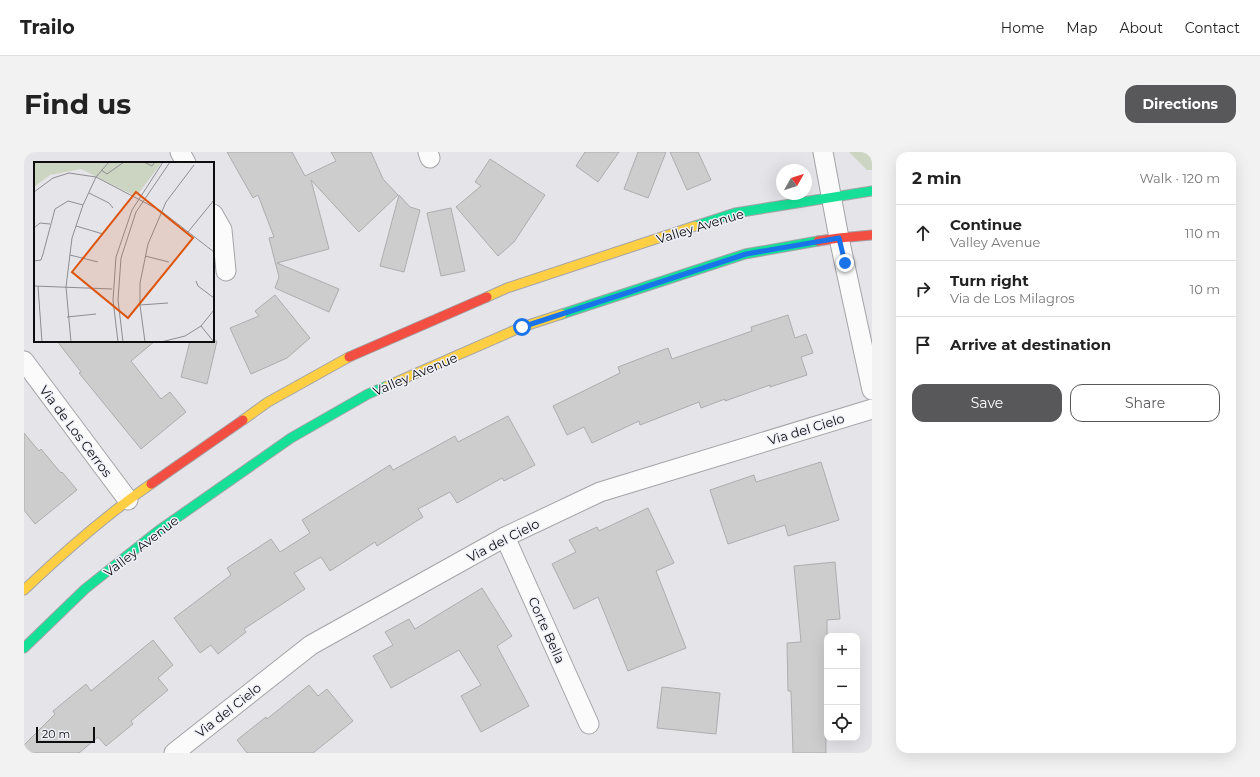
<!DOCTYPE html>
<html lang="en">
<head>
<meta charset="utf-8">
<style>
  :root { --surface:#fff; --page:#f2f2f2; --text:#222; --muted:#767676; --line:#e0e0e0; --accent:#58585b }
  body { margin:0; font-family:Montserrat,sans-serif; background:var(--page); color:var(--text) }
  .controls { position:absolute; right:12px; bottom:12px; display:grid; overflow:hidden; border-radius:8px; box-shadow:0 4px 16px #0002 }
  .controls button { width:36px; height:36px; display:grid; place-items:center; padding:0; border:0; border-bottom:1px solid var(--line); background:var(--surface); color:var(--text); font:20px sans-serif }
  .compass { position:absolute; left:752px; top:12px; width:36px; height:36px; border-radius:50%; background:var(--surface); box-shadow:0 4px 16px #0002; rotate:51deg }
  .scale { position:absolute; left:12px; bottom:10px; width:59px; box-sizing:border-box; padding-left:4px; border:2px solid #0d0d0f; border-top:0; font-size:11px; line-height:14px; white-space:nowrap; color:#0d0d0f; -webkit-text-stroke:3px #eff0f8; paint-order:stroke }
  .stop { position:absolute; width:12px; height:12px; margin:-9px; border:3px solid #1a73e8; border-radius:50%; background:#fff }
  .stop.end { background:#1a73e8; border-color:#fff; box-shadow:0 1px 4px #0008 }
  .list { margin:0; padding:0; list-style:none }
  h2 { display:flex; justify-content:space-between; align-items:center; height:52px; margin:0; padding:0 16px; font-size:17px }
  h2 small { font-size:13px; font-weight:400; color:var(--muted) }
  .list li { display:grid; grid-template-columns:26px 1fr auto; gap:12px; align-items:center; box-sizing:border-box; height:56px; padding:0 16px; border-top:1px solid var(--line) }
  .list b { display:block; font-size:15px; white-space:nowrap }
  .list p { margin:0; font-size:13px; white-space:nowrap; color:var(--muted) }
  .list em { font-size:13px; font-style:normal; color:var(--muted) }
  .actions { display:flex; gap:8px; padding:12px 16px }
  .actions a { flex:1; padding:9px 0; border:1px solid var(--accent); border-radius:12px; text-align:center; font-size:14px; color:var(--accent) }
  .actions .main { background:var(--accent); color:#fff }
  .icon { flex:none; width:22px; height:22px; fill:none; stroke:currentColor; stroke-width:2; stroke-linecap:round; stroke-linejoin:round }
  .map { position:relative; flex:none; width:848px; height:601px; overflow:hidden; border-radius:12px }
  header { display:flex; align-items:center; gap:24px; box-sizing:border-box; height:56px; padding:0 20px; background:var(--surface); border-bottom:1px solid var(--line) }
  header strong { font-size:19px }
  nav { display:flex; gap:22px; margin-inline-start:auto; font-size:14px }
  .intro { display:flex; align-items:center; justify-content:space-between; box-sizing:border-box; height:96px; padding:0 24px }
  h1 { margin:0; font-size:28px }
  .button { padding:10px 18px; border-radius:12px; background:var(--accent); color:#fff; font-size:14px; font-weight:700 }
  main { display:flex; gap:24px; padding:0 24px }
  aside { flex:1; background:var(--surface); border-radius:12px; box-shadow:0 4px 16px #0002 }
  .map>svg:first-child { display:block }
</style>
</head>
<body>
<header>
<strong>Trailo</strong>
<nav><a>Home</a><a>Map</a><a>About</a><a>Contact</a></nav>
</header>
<div class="intro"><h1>Find us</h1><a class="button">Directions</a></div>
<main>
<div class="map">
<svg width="848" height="601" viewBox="0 0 848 601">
  <rect width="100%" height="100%" fill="#e4e4e9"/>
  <path fill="#ccd5c2" d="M 825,0 L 848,0 L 848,18 L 843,18 Z"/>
  <g fill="#cecdce" stroke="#aeacae">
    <path d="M 203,0 L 268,0 L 281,24 L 312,9 L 307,0 L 347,0 L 359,27 L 374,43 L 335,80 L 287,28 L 305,97 L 253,111 L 315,137 L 305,160 L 251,136 L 255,125 L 245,86 L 250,85 L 234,43 L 229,46 Z"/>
    <path d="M 561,0 L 595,0 L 574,30 L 552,14 Z"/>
    <path d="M 614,0 L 642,0 L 624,46 L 600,37 Z"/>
    <path d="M 646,0 L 674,0 L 687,28 L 663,38 Z"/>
    <path d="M 466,7 L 521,43 L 490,90 L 474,104 L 432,55 L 457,34 L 451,30 Z"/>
    <path d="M 375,43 L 386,55 L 396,58 L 380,120 L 356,114 Z"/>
    <path d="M 427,56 L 441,119 L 417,124 L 403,61 Z"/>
    <path d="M 251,143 L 286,186 L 263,206 L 227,222 L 206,176 L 235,164 L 231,159 Z"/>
    <path d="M 764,163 L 771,186 L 782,182 L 789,201 L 777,205 L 783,223 L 746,235 L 746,233 L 701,249 L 701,247 L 677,256 L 675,250 L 616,273 L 615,269 L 568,291 L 560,275 L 543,283 L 529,254 L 596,221 L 594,215 L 644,196 L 648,207 L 728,179 L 727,175 Z"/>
    <path d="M 33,189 L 131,189 L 107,209 L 137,247 L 146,240 L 162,260 L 117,297 L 55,221 L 57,220 Z"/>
    <path d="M 166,189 L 193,189 L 183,232 L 157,225 Z"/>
    <path d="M 484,264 L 511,313 L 480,329 L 478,326 L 433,351 L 426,340 L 394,357 L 399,365 L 353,394 L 351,390 L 306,419 L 297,405 L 270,421 L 281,437 L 220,477 L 222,480 L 194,502 L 187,493 L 176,501 L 150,466 L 207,423 L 203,416 L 247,387 L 256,400 L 286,381 L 278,368 L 366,313 L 369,318 L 431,284 L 434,290 Z"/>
    <path d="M 0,281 L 15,299 L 17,297 L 37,321 L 38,320 L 53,338 L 11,372 L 0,358 Z"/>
    <path d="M 797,310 L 815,368 L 764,384 L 761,373 L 704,392 L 686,338 L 730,323 L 732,330 Z"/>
    <path d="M 624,356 L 650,411 L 632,419 L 662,496 L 604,519 L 574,445 L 550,457 L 528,412 L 552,400 L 545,388 L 573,375 L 575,379 Z"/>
    <path d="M 811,410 L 816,467 L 803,468 L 803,538 L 801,538 L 802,601 L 769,601 L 767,539 L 764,539 L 763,491 L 777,490 L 770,414 Z"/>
    <path d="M 458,436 L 488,484 L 473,494 L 505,554 L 457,580 L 437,544 L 457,533 L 435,498 L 367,536 L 349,504 L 369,493 L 361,480 L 385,467 L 391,477 Z"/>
    <path d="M 129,488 L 149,513 L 134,526 L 144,538 L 107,569 L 109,572 L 82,594 L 74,585 L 55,601 L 0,601 L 0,593 L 31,562 L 29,559 L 62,532 L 67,539 Z"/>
    <path d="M 285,533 L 294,544 L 303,537 L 329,569 L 289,601 L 223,601 L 213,588 L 242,565 L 243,567 Z"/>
    <path d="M 638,535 L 696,541 L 692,582 L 633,576 Z"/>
  </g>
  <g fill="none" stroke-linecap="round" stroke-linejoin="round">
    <defs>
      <g id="street">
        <path d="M 156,0 L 162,11"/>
        <path d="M 404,0 L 406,6"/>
        <path d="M 799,0 L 815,86 L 848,238"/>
        <path d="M 189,62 L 198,78 L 202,119"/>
        <path d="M 0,209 L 104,348"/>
        <path d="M 481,385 L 565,572"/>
        <path d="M 150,601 L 287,493 L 481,385 L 576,340 L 848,257"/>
      </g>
      <g id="fast">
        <path d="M 671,74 L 711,61 L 848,39"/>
        <path d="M 538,162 L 721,102 L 794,89"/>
        <path d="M 0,496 L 61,437 L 134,379 L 267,286 L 344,242 L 363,234"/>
      </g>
      <g id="slow">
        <path d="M 463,145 L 483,136 L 671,74"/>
        <path d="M 363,234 L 498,175 L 538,162"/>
        <path d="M 219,268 L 244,250 L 325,205"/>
        <path d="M 0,438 C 40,400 82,363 127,332"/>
      </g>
      <g id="jam">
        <path d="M 794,89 L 815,86 L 848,83"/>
        <path d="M 325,205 L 463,145"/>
        <path d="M 127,332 L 219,268"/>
      </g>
    </defs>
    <use href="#street" stroke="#a4a4a8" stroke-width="21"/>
    <use href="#fast" stroke="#a4a4a8" stroke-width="11"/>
    <use href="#slow" stroke="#a4a4a8" stroke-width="11"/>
    <use href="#jam" stroke="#a4a4a8" stroke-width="11"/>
    <use href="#street" stroke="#fbfbfc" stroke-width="19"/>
    <use href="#fast" stroke="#16e098" stroke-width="9"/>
    <use href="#slow" stroke="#ffcf43" stroke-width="9"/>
    <use href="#jam" stroke="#f24e42" stroke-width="9"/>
  </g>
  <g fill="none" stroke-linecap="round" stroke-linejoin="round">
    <path stroke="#1a73e8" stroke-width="5" d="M 498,175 L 722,102 L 815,86 L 821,111"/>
  </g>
  <g text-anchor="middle" stroke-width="3" stroke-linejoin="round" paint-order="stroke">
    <g font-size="13" fill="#0d0d0f" stroke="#eff0f8">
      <text transform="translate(676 74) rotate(-17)" y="5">Valley Avenue</text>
      <text transform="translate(391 222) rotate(-23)" y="5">Valley Avenue</text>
      <text transform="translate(782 277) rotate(-17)" y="5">Via del Cielo</text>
      <text transform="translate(52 279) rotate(53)" y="5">Via de Los Cerros</text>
      <text transform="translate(479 388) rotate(-27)" y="5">Via del Cielo</text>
      <text transform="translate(117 394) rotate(-38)" y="5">Valley Avenue</text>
      <text transform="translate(523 478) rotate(66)" y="5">Corte Bella</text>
      <text transform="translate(204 558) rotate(-38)" y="5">Via del Cielo</text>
    </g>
  </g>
  <g transform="translate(10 10)">
    <rect width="180" height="180" fill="#e4e4e9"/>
    <path d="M 0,0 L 128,0 L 104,32 L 99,33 L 47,7 L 16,13 L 0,25 Z" fill="#ccd5c2"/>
    <path fill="none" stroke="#8e8e92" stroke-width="1" d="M 110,0 L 118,4 L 121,0M 67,8 L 73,12 L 90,0M 0,30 L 19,16 L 35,11 L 62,15 L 127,49 L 180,90M 55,31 L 75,41 L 79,46M 42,64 L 69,72M 0,66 L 6,61 L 16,62M 154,70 L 180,38M 36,93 L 64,100M 111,94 L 135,100M 0,99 L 7,98 L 9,92 L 21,47 L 34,39 L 49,43M 162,119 L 164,124 L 180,136M 0,124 L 78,127M 4,124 L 8,180M 106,143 L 134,141M 33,155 L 62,152M 167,164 L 180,180M 37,180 L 32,125 L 38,76 L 49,43 L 62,15 L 75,0M 84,180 L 79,138 L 82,95 L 98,48 L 129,0M 89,180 L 84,138 L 87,96 L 102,50 L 136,0M 111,180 L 106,143 L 106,121 L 114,82 L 132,40 L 160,3M 127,180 L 151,174 L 167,164 L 180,148"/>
    <path fill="#dd550c" fill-opacity="0.15" stroke="#dd550c" stroke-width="2" d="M 102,30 L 159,76 L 94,156 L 38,110 Z"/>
    <rect width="180" height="180" fill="none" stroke="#0d0d0f" stroke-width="2"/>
  </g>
</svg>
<div class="controls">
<button>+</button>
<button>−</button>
<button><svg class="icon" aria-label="locate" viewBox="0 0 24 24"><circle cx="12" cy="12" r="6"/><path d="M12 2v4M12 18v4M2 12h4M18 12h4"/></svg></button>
</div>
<svg class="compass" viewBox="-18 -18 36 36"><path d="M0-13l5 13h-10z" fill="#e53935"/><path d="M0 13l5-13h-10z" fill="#767676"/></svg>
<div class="scale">20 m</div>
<div class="stop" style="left:498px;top:175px"></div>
<div class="stop end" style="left:821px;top:111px"></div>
</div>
<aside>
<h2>2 min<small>Walk · 120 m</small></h2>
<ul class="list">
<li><svg class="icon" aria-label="ahead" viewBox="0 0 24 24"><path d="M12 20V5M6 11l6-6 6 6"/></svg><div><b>Continue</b><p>Valley Avenue</p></div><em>110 m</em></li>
<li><svg class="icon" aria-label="right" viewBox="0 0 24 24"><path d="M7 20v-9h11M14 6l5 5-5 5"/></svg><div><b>Turn right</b><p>Via de Los Milagros</p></div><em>10 m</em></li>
<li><svg class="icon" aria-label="arrive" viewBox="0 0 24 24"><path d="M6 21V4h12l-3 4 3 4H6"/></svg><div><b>Arrive at destination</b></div></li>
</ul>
<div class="actions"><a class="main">Save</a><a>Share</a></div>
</aside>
</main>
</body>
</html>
